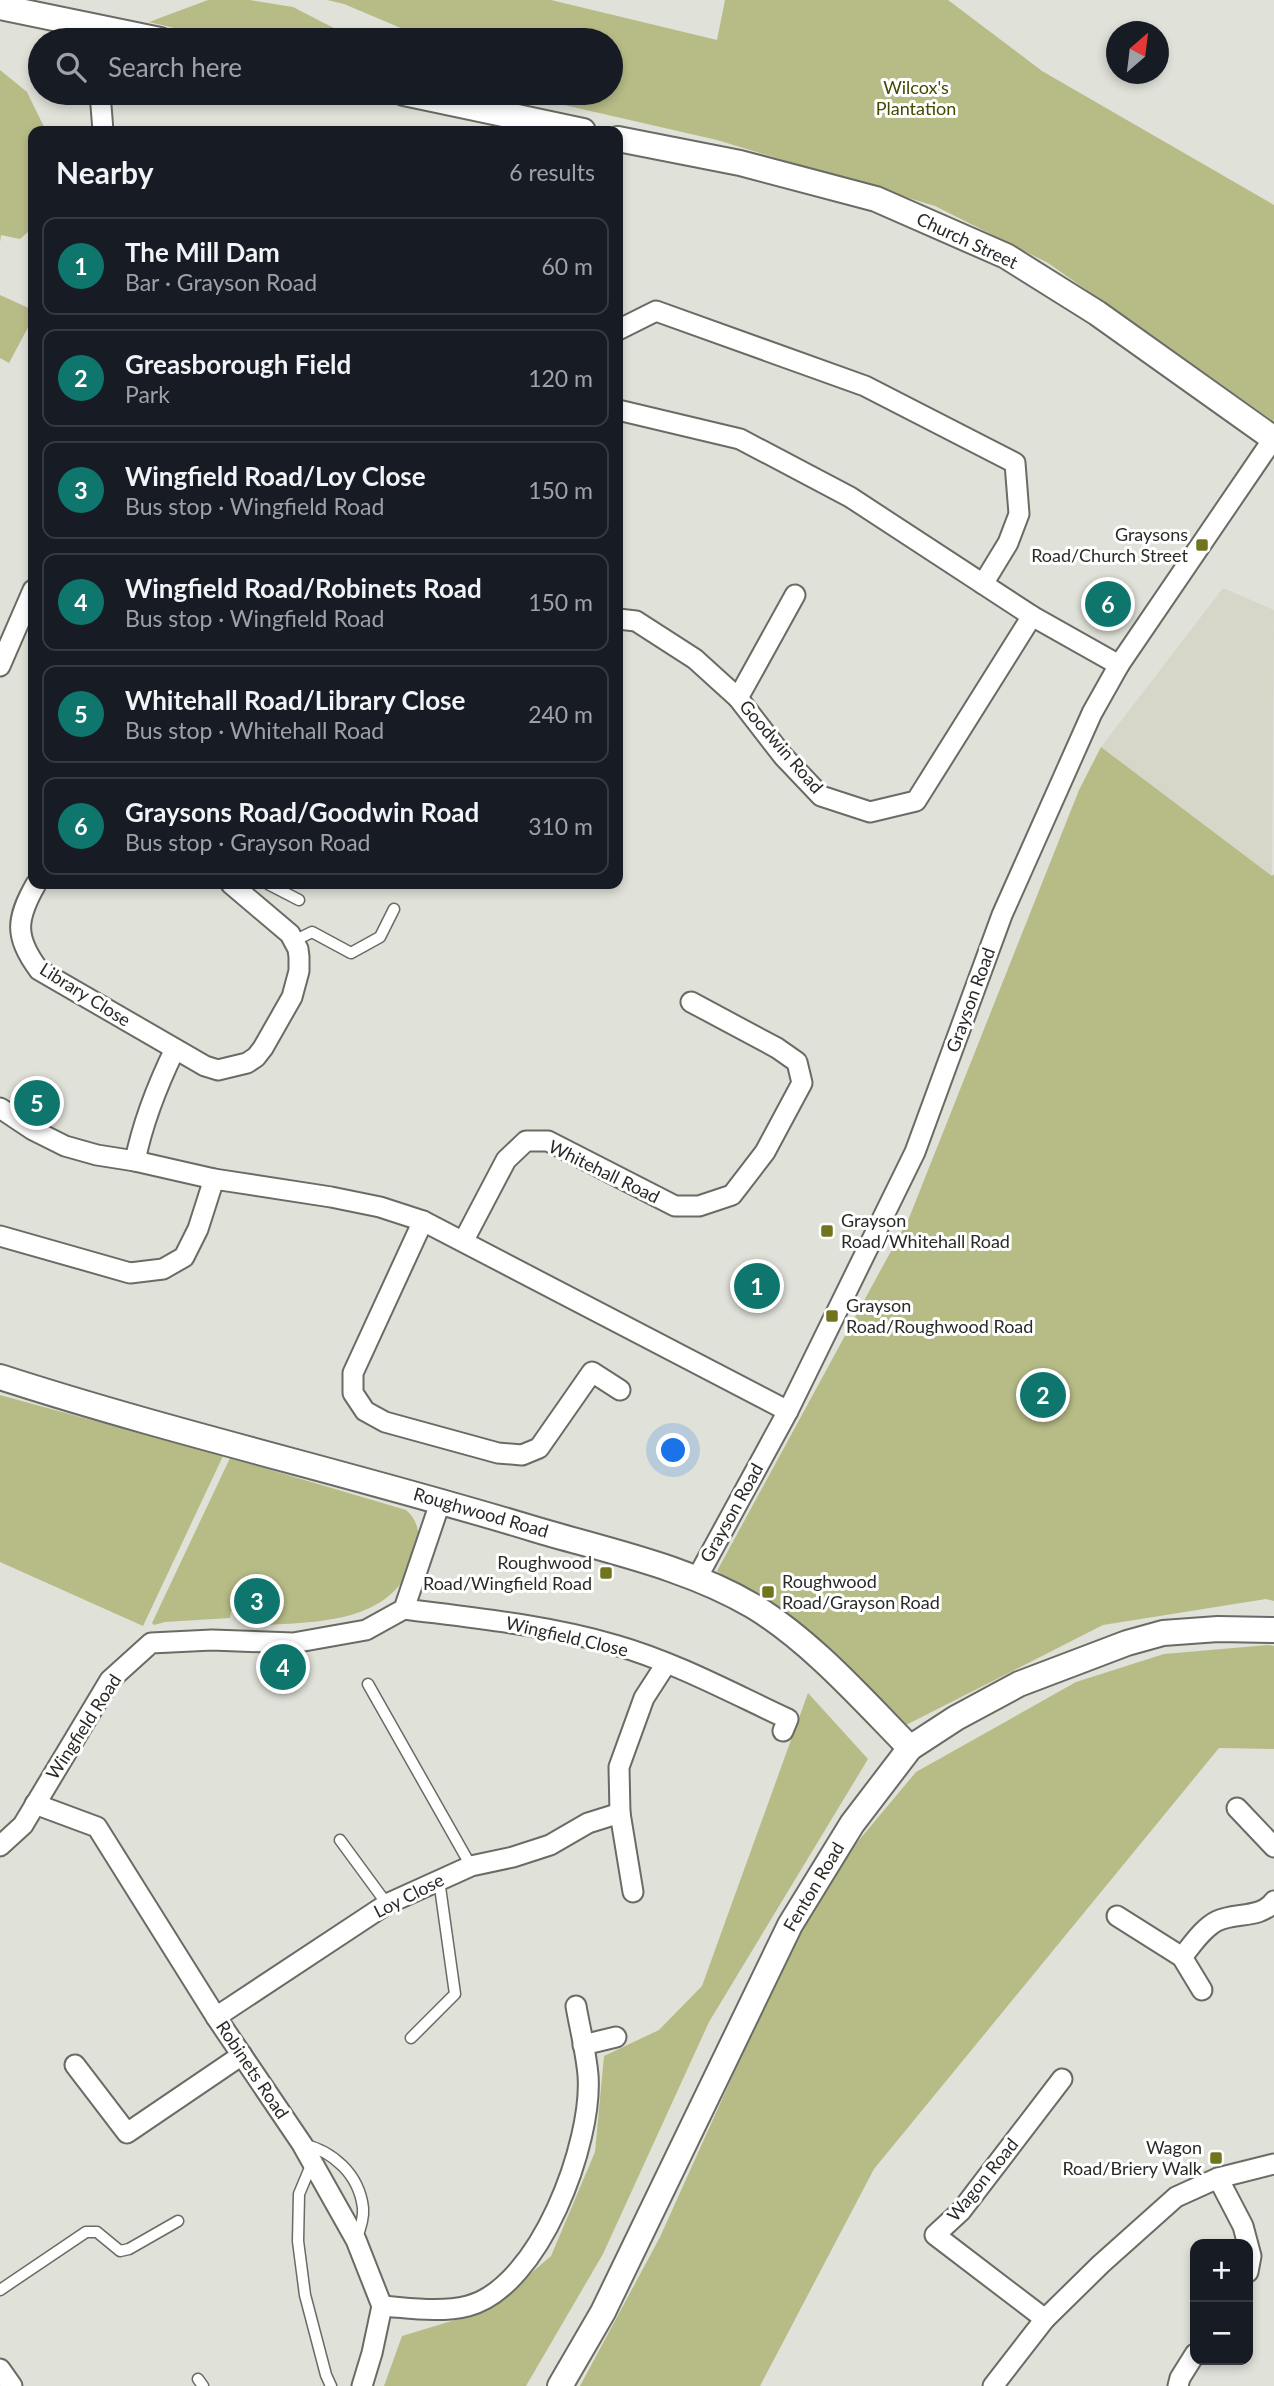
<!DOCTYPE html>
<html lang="en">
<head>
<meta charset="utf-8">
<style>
  :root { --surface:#171b24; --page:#20242c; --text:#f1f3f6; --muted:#9ea1a6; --line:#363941; --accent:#0f766e }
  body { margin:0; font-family:Lato,sans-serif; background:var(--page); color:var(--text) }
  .controls { position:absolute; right:21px; bottom:21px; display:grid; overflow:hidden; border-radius:14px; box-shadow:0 4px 10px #0003 }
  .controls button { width:63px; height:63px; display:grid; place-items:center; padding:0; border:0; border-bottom:2px solid var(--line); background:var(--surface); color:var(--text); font:35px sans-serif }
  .compass { position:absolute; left:1106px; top:21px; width:63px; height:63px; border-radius:50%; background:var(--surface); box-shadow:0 4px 10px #0003; rotate:28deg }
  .you { position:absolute; left:674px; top:1451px; width:24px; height:24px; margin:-18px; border:5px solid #fff; border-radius:50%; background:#1a73e8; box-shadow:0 0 0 10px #1a73e833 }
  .badge { display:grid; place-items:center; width:46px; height:46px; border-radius:50%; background:var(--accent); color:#fff; font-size:23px; font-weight:700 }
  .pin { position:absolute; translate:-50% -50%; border:4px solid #fff; box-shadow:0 2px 7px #0006 }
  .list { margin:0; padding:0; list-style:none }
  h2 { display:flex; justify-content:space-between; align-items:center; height:91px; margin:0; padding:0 28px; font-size:30px }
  h2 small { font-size:23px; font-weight:400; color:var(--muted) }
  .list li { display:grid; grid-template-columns:46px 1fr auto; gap:21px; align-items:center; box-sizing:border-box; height:98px; margin:0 14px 14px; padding:0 14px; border:2px solid var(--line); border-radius:14px }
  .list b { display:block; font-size:26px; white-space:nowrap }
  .list p { margin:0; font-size:23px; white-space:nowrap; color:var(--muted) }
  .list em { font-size:23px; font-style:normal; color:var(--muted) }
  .icon { flex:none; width:38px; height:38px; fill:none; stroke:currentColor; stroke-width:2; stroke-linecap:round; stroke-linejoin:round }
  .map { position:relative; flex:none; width:1274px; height:2386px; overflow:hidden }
  .search { position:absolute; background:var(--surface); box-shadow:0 4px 10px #0003; left:28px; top:28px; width:595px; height:77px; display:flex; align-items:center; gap:18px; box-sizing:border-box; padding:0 24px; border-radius:38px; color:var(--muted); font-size:26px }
  .panel { position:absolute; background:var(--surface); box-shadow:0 4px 10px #0003; left:28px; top:126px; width:595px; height:763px; border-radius:14px }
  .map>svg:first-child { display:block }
</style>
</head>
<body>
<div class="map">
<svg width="1274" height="2386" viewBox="0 0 1274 2386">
  <rect width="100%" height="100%" fill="#e0e1d9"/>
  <path fill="#d6d7c8" d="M 1223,588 L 1274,610 L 1272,876 L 1101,747 Z"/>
  <g fill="#b7bc87">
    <path d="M 208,0 L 250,0 L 293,7 L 357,40 L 225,40 L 149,22 Z"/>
    <path d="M 327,0 L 551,0 L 717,40 L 725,0 L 948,0 L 1042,71 L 1274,205 L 1274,420 L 1273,421 L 1048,263 L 935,206 L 717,140 L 512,93 L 611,93 L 611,40 L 424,40 L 415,34 L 344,4 Z"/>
    <path d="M 0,70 L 27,92 L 46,131 L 33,131 L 33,230 L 30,230 L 20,239 L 1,235 L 0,242 Z"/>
    <path d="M 0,295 L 33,310 L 33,318 L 9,363 L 0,358 Z"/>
    <path d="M 1101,747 L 1272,876 L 1274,874 L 1274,1601 L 1266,1599 L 1103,1625 L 902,1727 L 791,1622 L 717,1571 L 909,1218 L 1079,790 Z"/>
    <path d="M 0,1395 L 223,1456 L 143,1626 L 0,1562 Z"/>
    <path d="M 230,1458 L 406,1510 C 419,1521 421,1537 416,1554 C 393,1627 315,1621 252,1626 L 252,1618 L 245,1618 L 245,1612 L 231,1611 L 230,1618 L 165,1622 L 154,1625 L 152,1623 Z"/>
    <path d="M 1268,1645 L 1274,1646 L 1274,1749 L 1219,1748 L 874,2169 L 760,2386 L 580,2386 L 660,2237 L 788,1953 L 844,1858 L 916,1772 L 1076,1682 L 1164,1654 Z"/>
    <path d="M 808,1693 L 868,1759 L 709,2022 L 603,2254 L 526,2386 L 384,2386 L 402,2336 L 488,2310 L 551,2256 L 595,2152 L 604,2056 L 659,2030 L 702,1986 Z"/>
  </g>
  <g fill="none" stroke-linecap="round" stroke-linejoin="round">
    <defs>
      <g id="service">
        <path d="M 268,884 L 299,900"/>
        <path d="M 294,941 L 312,932 L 351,953 L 380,937 L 394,909"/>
        <path d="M 368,1684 L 471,1866"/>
        <path d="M 340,1840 L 387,1904"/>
        <path d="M 411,2038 L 455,1994 L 439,1880"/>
        <path d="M 302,2144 C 333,2151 359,2174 363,2208 C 364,2219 360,2230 356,2240"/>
        <path d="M 312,2163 L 299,2194 L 298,2241 L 305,2295 L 326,2375 L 331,2386"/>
        <path d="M 0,2290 L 86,2232 L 97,2232 L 120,2251 L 129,2249 L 178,2221"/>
        <path d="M 198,2379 L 203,2386"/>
      </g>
      <g id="minor">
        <path d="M 100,93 L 103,131"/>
        <path d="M 618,330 L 656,311 L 865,386 L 1015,463 L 1019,514 L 1008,543 L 983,584"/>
        <path d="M 618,410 L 740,439 L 850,497 L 1032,616 L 1119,665"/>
        <path d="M 618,619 L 636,621 L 695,659 L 738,698 L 783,756 L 821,796 L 870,812 L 916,801 L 1032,616"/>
        <path d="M 0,666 L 33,590"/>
        <path d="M 738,698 L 795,595"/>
        <path d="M 36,884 C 16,919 14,937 39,970 L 205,1066 L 218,1070 L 247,1063 L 256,1057 L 263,1048 L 292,997 L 299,971 L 299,957 L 298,949 L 290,934 L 231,884"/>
        <path d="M 0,1108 L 33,1130 L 65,1146 L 97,1155 L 135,1161 L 214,1179 L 331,1197 L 380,1207 L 423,1221 L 788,1411"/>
        <path d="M 135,1161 C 143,1121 157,1086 175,1049"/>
        <path d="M 423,1221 L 353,1373 L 353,1393 L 365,1411 L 385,1422 L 498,1453 L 522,1455 L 539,1448 L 592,1372 L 620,1390"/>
        <path d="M 0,1236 L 130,1273 L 163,1269 L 184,1257 L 198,1229 L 214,1179"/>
        <path d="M 464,1240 L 506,1160 L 526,1141 L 548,1141 L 675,1206 L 699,1206 L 732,1195 L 765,1152 L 802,1083 L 797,1062 L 777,1048 L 691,1002"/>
        <path d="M 697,1578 L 788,1411 L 915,1152 L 1002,915 L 1092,713 L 1119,665 L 1273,439"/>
        <path d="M 404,1609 C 474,1618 547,1625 615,1645 C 675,1662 732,1693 788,1719 L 783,1731"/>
        <path d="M 35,1804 L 97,1827 L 216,2017 L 302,2144 L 356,2240 L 382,2306 L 372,2353 L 362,2386"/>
        <path d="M 1237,1808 L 1274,1847"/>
        <path d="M 0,1846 L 23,1825 L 110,1680 L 151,1643 L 212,1640 L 293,1643 L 366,1630 L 404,1609 L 441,1500"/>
        <path d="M 633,1892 L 620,1813 L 619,1767 L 644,1698 L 666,1664"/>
        <path d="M 1117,1916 L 1182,1957 L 1202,1990"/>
        <path d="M 1182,1957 C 1192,1945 1203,1928 1217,1921 C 1235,1912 1261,1919 1274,1901"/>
        <path d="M 216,2017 L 387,1904 L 471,1866 L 513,1857 L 550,1845 L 588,1823 L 620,1813"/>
        <path d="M 583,2045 L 616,2037"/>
        <path d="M 75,2065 L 127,2133 L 242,2055"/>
        <path d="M 1218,2178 L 1243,2226 L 1251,2256 L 1248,2272"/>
        <path d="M 382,2306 C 410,2308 440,2313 468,2306 C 540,2287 593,2142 588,2075 C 586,2052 580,2029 576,2006"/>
        <path d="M 1045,2319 L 935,2235 L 961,2211 L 1062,2079"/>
        <path d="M 0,2369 L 12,2386"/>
        <path d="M 993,2386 L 1045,2319 L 1101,2264 L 1176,2197 L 1218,2178 L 1274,2164"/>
        <path d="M 1178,2386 L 1180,2378 L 1195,2354"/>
      </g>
      <g id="tertiary">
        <path d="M 0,7 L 160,40"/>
        <path d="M 404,93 L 583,131"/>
        <path d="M 618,139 L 740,163 L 876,199 L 1006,256 L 1097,313 L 1274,439"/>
        <path d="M 0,1377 C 176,1434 357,1475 534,1529 C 608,1551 687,1567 753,1606 C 811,1641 863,1700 910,1748"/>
        <path d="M 560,2386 L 603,2312 L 790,1925 L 852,1824 L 910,1748 L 956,1718 L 1019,1684 L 1127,1643 L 1163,1633 L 1218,1629 L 1274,1630"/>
      </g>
    </defs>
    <use href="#service" stroke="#6a6b64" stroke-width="13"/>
    <use href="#minor" stroke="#6a6b64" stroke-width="23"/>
    <use href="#tertiary" stroke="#6a6b64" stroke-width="28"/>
    <use href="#service" stroke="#fff" stroke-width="10"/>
    <use href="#minor" stroke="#fff" stroke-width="19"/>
    <use href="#tertiary" stroke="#fff" stroke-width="24"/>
  </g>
  <g fill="#70751d" stroke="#fff" stroke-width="2.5">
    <rect x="1195" y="538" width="14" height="14" rx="3.5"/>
    <rect x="820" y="1224" width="14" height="14" rx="3.5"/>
    <rect x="825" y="1309" width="14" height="14" rx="3.5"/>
    <rect x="599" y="1566" width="14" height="14" rx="3.5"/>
    <rect x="761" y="1585" width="14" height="14" rx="3.5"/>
    <rect x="1209" y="2151" width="14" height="14" rx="3.5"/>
  </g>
  <g text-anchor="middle" stroke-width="6" stroke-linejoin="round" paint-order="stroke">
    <g font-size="18" fill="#464900" stroke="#fff">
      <text x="916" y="94">Wilcox's<tspan x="916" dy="21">Plantation</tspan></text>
    </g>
    <g font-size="18" fill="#2a2b28" stroke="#fff">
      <text transform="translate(967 241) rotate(25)" y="6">Church Street</text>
      <text transform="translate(781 747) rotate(49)" y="6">Goodwin Road</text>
      <text transform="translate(85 995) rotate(32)" y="6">Library Close</text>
      <text transform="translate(971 1000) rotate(-70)" y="6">Grayson Road</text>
      <text transform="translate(604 1172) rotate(26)" y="6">Whitehall Road</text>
      <text transform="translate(481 1513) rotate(16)" y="6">Roughwood Road</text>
      <text transform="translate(732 1513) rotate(-61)" y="6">Grayson Road</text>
      <text transform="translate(567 1637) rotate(13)" y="6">Wingfield Close</text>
      <text transform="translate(84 1727) rotate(-57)" y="6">Wingfield Road</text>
      <text transform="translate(814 1887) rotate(-59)" y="6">Fenton Road</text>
      <text transform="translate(409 1896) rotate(-27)" y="6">Loy Close</text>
      <text transform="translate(252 2070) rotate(56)" y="6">Robinets Road</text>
      <text transform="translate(983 2180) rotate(-51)" y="6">Wagon Road</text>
    </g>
    <g font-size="18" fill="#2a2b28" stroke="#fff" text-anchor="end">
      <text x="1188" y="541">Graysons<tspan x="1188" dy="21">Road/Church Street</tspan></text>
      <text x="841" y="1227" text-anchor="start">Grayson<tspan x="841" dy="21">Road/Whitehall Road</tspan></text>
      <text x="846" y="1312" text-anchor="start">Grayson<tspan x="846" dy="21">Road/Roughwood Road</tspan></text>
      <text x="592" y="1569">Roughwood<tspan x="592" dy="21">Road/Wingfield Road</tspan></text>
      <text x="782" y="1588" text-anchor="start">Roughwood<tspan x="782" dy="21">Road/Grayson Road</tspan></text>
      <text x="1202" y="2154">Wagon<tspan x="1202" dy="21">Road/Briery Walk</tspan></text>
    </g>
  </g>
</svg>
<div class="controls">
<button>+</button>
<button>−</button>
</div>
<svg class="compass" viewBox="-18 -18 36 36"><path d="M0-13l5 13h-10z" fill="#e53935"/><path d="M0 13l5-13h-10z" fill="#9ea1a6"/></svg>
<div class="you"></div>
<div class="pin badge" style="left:757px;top:1286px">1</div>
<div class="pin badge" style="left:1043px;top:1395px">2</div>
<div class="pin badge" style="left:257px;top:1601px">3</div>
<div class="pin badge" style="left:283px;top:1667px">4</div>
<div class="pin badge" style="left:37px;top:1103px">5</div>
<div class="pin badge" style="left:1108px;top:604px">6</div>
<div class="search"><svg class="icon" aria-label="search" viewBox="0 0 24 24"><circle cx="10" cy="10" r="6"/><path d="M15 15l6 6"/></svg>Search here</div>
<section class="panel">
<h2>Nearby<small>6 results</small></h2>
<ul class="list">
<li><span class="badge">1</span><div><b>The Mill Dam</b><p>Bar · Grayson Road</p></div><em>60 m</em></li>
<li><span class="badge">2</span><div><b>Greasborough Field</b><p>Park</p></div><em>120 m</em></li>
<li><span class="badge">3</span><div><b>Wingfield Road/Loy Close</b><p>Bus stop · Wingfield Road</p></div><em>150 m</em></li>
<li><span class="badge">4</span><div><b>Wingfield Road/Robinets Road</b><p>Bus stop · Wingfield Road</p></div><em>150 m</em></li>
<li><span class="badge">5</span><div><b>Whitehall Road/Library Close</b><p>Bus stop · Whitehall Road</p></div><em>240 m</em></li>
<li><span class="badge">6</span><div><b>Graysons Road/Goodwin Road</b><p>Bus stop · Grayson Road</p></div><em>310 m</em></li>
</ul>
</section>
</div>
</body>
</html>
